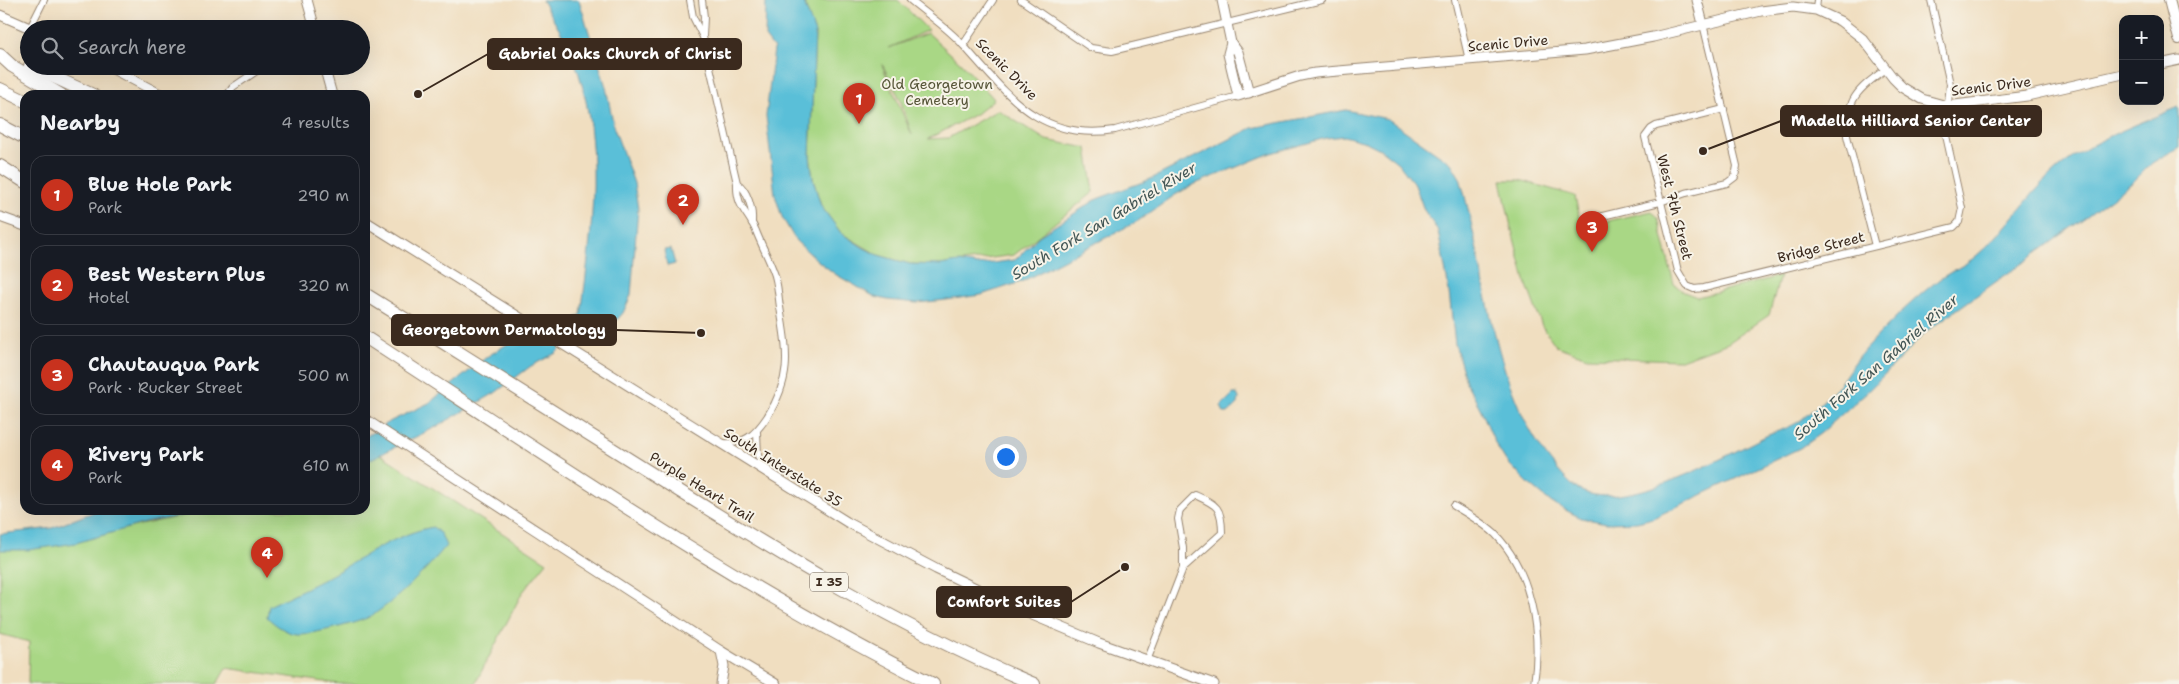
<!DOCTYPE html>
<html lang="en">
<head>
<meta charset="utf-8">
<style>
  :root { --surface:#171b24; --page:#242831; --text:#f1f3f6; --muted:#9ea1a6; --line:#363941; --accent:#c8321e }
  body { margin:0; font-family:"Shantell Sans",sans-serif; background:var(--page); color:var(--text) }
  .controls { position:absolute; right:15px; top:15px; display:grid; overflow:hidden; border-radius:10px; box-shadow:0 5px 20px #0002 }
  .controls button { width:45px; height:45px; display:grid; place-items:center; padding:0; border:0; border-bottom:1px solid var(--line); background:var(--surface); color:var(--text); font:25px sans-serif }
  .you { position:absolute; left:1005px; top:456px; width:18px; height:18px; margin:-12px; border:4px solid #fff; border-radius:50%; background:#1a73e8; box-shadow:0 0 0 8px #1a73e833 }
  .badge { display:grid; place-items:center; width:32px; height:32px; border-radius:50%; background:var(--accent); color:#fff; font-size:16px; font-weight:700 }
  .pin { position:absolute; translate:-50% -41px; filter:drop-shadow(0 1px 2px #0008) }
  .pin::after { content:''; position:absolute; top:26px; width:18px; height:15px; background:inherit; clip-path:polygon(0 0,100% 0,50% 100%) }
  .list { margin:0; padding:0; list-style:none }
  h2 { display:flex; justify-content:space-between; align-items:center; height:65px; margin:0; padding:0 20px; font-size:21px }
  h2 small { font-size:16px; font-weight:400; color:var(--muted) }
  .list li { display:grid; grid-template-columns:32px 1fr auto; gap:15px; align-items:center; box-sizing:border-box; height:80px; margin:0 10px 10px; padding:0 10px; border:1px solid var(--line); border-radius:15px }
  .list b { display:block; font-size:19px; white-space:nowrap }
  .list p { margin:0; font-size:16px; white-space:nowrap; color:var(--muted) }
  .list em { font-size:16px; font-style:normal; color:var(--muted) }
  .icon { flex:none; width:28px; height:28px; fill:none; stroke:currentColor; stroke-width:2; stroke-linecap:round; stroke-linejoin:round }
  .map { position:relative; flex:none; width:2179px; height:684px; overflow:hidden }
  .search { position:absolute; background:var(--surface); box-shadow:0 5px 20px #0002; left:20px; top:20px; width:350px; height:55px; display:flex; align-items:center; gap:12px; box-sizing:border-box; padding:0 18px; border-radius:28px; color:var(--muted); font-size:19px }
  .panel { position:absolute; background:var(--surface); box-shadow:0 5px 20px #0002; left:20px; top:90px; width:350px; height:425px; border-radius:15px }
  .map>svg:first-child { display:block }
</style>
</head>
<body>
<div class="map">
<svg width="2179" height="684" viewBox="0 0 2179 684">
  <rect width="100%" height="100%" fill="#f7f3e8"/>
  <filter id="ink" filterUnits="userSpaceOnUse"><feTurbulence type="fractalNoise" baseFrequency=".02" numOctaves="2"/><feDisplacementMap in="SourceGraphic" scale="10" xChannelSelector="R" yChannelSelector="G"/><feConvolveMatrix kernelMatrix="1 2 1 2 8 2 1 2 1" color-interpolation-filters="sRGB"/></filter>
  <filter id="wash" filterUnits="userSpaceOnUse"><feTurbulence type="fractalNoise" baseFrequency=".0096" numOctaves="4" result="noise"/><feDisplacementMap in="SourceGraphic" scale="20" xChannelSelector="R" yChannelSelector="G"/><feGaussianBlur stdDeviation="1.12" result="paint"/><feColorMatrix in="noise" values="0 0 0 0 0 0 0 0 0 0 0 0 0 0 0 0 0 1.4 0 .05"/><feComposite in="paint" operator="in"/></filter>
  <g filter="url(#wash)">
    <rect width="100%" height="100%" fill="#f0dec0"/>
    <g fill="#a9d785" stroke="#728052" fill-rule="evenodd">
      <path d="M 803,0 L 898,0 L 928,30 L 889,48 L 928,33 L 963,65 L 994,99 L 976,114 L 928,139 L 948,138 L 998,110 L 1046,140 L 1087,148 L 1094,192 L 1014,255 L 940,265 L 910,264 L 878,255 L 841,233 L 821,206 L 813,179 L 810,156 L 815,33 ZM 882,64 L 900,99 L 912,135 L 882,65 Z"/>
      <path d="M 1501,180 L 1520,180 L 1575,196 L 1581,227 L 1652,211 L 1658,218 L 1674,284 L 1684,292 L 1697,297 L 1780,276 L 1769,315 L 1728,343 L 1681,360 L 1587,357 L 1556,346 L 1542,326 L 1525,280 L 1511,227 Z"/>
      <path d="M 380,454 L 547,562 L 522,593 L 475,684 L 339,684 L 226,668 L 217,684 L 28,684 L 29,642 L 0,634 L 0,545 L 131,527 L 210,510 L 365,510 L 365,460 Z"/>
    </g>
    <g fill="#5abfd8" stroke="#4a747b">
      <path d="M 542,0 L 579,0 L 606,87 L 614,128 L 634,183 L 638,209 L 631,295 L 623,313 L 606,332 L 577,331 L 556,353 L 531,366 L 495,393 L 436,427 L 365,462 L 365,437 L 391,421 L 429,403 L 488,356 L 522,335 L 549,323 L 568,322 L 581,315 C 592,230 605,139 573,57 C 565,37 552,19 542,0 Z"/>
      <path d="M 766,0 L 803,0 L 815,33 L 810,156 L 813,179 L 821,206 L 841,233 L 864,248 L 878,255 L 910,264 L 940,265 L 958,262 L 978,265 L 1015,260 L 1039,236 L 1097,199 L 1151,179 L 1252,128 L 1346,110 L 1388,119 L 1451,163 L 1460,178 C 1489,278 1491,408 1571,484 C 1611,522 1721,458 1762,438 C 1775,431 1789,429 1801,420 C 1813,410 1826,399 1837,387 C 1848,373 1857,357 1870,344 C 1891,321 1916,297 1941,278 C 1949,273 1957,269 1965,264 C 1975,258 1985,248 1993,240 C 2016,217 2033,189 2059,168 C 2094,139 2138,124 2179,107 L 2179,147 L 2152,163 L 2133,182 L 2045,247 L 1928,330 L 1871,388 L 1821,433 L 1800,448 L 1653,518 L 1637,522 L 1607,523 L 1581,518 L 1552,503 L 1529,484 L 1506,461 L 1496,445 L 1481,410 L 1466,382 L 1455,344 L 1448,284 L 1438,231 L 1424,210 L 1415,185 L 1398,163 L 1380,149 L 1366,142 L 1344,136 L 1326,138 L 1271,153 L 1195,184 L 1175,195 L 1138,221 L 1021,282 L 981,295 L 946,300 L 917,303 L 888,300 L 875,297 L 835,274 L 817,260 L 796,241 L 782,217 L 775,195 L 766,116 L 774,49 L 765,37 Z"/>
      <path d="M 671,249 L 675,264 L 667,266 L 664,250 Z"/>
      <path d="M 1233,394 L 1237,394 L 1239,398 L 1238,404 L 1228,413 L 1224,413 L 1221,406 Z"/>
      <path d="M 99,510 L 211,510 L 149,522 L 76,543 L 28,550 L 0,550 L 0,534 L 52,528 Z"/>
      <path d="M 433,527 L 441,534 L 446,546 C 428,568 395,602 371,616 C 359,623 311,635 297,634 C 286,633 274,624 267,617 L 269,606 C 293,594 319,583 342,569 C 371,552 400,533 433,527 Z"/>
    </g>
  </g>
  <g filter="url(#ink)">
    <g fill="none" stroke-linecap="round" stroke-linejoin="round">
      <defs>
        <g id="minor">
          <path d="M 690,0 L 693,17 L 703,37 L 737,183 C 736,208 748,212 756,231 C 761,244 768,257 773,270 C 778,281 778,295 780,307 C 787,352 793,376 767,417 C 755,435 744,445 721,443"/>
          <path d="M 702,0 L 704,17 L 703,36"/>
          <path d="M 910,0 C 928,15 948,28 963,45 C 1008,95 1040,142 1115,130 L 1238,96"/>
          <path d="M 1021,0 L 1091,48 L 1112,51 L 1322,0"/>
          <path d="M 1455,0 L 1469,60"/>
          <path d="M 1816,10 L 1817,0"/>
          <path d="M 30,28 L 44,0"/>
          <path d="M 963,45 L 993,0"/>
          <path d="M 227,95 L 233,87 L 264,66"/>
          <path d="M 1724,109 L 1656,126 L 1651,129 L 1645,137 L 1678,271 L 1687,286 L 1694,289 L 1704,288 L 1954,227 L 1959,222 L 1962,208 L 1945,131 L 1950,84 L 1931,0"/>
          <path d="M 737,183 C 748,190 753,210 752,223"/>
          <path d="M 1586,220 L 1660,202 L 1686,193 L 1727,183 L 1735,177 L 1737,166 L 1703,24"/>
          <path d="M 1875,246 L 1847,136 C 1846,99 1857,90 1886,69"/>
          <path d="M 757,432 L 758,456 L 768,470"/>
          <path d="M 1454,506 C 1468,514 1483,523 1495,534 C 1532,572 1542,633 1534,684"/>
          <path d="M 1147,661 L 1183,568 L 1183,548 L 1178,519 L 1180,510 L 1195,495 C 1217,505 1222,507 1222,533 L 1183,568"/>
        </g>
        <g id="tertiary">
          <path d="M 307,0 L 315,29"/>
          <path d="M 1222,0 L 1231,43 L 1228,54 L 1238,96 L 1300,76 L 1315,73 L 1585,50 L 1653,37 L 1761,11 L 1793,7 L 1816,10 L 1840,21 L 1863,39 L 1893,78 L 1902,87 L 1922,99 L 1947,106 L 2027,96 L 2123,74"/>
          <path d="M 1697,0 L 1703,24"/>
          <path d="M 1231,43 L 1238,52 L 1249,93"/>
          <path d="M 2160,64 L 2179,60"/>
          <path d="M 324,66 L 332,95"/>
          <path d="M 721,651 L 724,666 L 721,684"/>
        </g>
        <g id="secondary">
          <path d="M 0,15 L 32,29"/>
          <path d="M 107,66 L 162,95"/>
          <path d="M 0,217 L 25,226"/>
          <path d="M 365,221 L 847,522 L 936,569 L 1030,614 L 1099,643 L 1214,684"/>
          <path d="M 365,419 L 721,651 L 776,684"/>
        </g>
        <path id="primary" d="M 2169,0 L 2179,39"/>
        <g id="motorway">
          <path d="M 0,55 L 12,66 L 61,95"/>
          <path d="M 30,66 L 93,95"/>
          <path d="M 0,89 L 25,101"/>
          <path d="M 0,125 L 25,138"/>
          <path d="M 0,166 L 25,182"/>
          <path d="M 365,294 C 459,352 552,411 646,470 C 771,549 897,627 1034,684"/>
          <path d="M 365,337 C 551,458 734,585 933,684"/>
        </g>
      </defs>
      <use href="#minor" stroke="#96846f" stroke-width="8"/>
      <use href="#tertiary" stroke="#96846f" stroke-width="11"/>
      <use href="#secondary" stroke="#96846f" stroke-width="11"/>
      <use href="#primary" stroke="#96846f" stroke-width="12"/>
      <use href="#motorway" stroke="#96846f" stroke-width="14"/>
      <use href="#minor" stroke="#fff" stroke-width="6"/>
      <use href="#tertiary" stroke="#fff" stroke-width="9"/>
      <use href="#secondary" stroke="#fff" stroke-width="9"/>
      <use href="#primary" stroke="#fff" stroke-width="10"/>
      <use href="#motorway" stroke="#fff" stroke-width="12"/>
    </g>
  </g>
  <g text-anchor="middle" stroke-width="4" stroke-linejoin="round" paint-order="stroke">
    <rect fill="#f7f3e8" stroke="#73665b" stroke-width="1" x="810" y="572.5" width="38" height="19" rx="4"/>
    <g font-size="12" font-weight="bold" fill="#3b2a1e">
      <text x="829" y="586">I 35</text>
    </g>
    <g font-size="14" fill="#3b2a1e" stroke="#f7f3e8">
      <text transform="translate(1508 43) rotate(-5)" y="5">Scenic Drive</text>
      <text transform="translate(1007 69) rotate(45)" y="5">Scenic Drive</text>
      <text transform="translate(1991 86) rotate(-7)" y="5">Scenic Drive</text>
      <text transform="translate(1675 207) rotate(76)" y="5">West 7th Street</text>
      <text transform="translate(1821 247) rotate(-14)" y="5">Bridge Street</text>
      <text transform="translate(783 467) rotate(32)" y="5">South Interstate 35</text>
      <text transform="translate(702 487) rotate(32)" y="5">Purple Heart Trail</text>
    </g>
    <g font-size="14" fill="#565538" stroke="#f7f3e8">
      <text x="937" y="89">Old Georgetown<tspan x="937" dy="16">Cemetery</tspan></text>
    </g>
    <g font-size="15" font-style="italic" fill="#445756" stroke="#f7f3e8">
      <text transform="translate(1104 221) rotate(-31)" y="5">South Fork San Gabriel River</text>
      <text transform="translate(1876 367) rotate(-41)" y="5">South Fork San Gabriel River</text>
    </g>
  </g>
  <path fill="none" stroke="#3b2a1e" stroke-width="2" d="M418 94L488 54M1703 151L1781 121M701 333L616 330M1125 567L1071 602"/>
  <g fill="#3b2a1e" stroke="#f7f3e8" stroke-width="2">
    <circle cx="418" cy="94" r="5"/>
    <circle cx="1703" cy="151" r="5"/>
    <circle cx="701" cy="333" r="5"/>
    <circle cx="1125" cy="567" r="5"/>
  </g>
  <g fill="#3b2a1e" stroke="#3b2a1e" stroke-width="2">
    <rect x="488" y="39" width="253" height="30" rx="5"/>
    <rect x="1781" y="106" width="260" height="30" rx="5"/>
    <rect x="392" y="315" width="224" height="30" rx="5"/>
    <rect x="937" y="587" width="134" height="30" rx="5"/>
  </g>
  <g font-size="15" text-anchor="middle" font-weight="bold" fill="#fff">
    <text x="615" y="59">Gabriel Oaks Church of Christ</text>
    <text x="1911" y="126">Madella Hilliard Senior Center</text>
    <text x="504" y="335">Georgetown Dermatology</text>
    <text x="1004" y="607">Comfort Suites</text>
  </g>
</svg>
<div class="controls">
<button>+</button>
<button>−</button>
</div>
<div class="you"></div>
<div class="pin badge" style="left:859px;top:124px">1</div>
<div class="pin badge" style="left:683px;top:225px">2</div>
<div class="pin badge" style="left:1592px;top:252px">3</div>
<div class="pin badge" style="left:267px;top:578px">4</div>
<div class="search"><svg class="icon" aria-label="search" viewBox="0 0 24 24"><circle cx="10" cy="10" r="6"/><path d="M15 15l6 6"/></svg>Search here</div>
<section class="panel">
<h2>Nearby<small>4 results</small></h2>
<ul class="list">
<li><span class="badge">1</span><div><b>Blue Hole Park</b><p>Park</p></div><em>290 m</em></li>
<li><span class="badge">2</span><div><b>Best Western Plus</b><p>Hotel</p></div><em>320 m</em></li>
<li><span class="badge">3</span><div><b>Chautauqua Park</b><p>Park · Rucker Street</p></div><em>500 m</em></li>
<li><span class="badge">4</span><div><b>Rivery Park</b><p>Park</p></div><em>610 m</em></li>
</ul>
</section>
</div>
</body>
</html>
